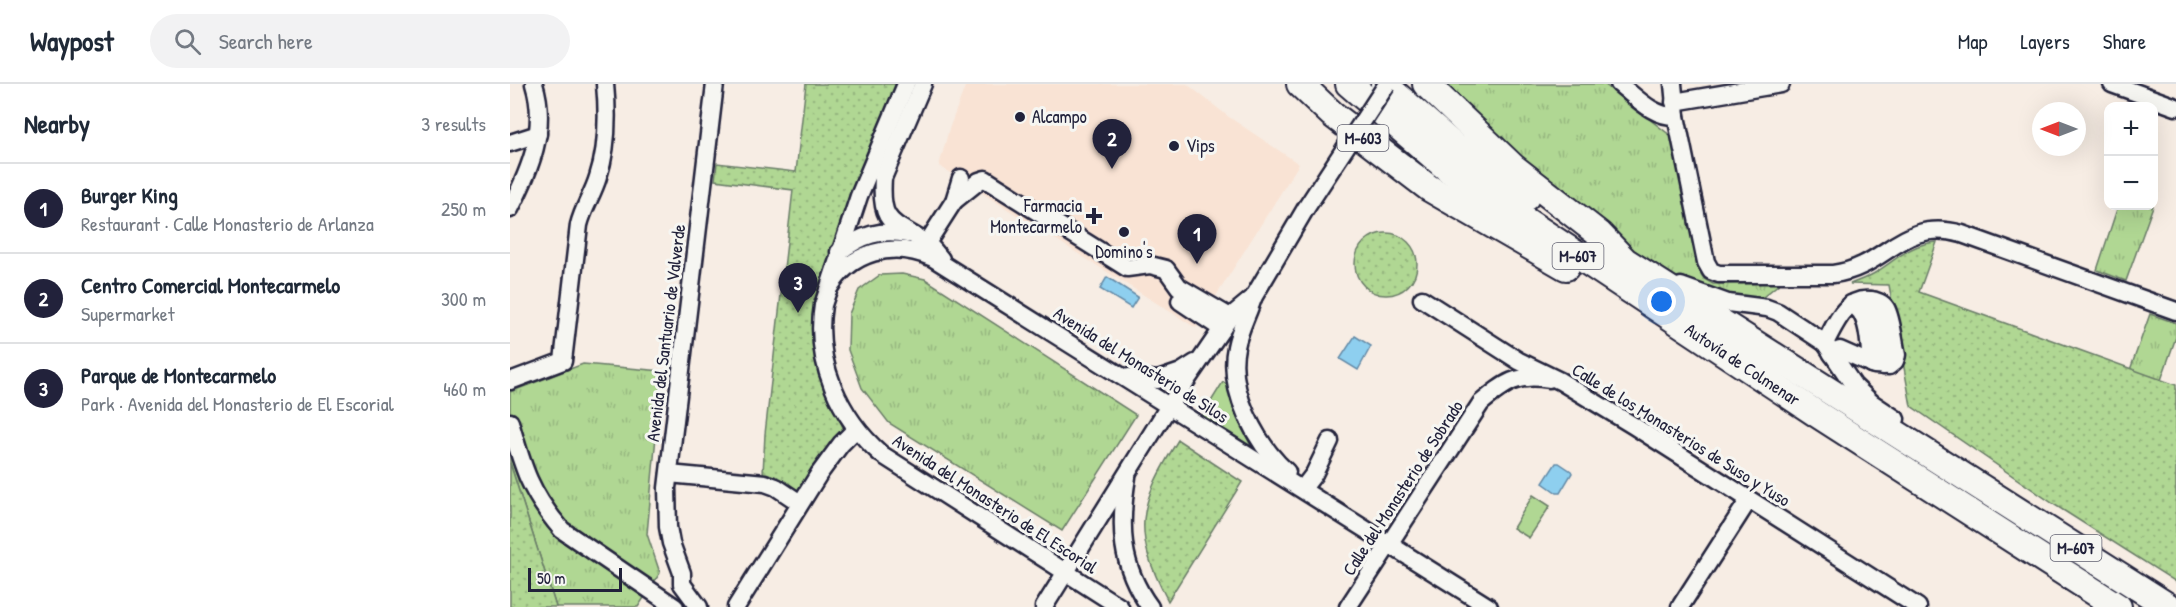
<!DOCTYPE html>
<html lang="en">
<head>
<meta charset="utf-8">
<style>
  :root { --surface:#fff; --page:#f2f2f3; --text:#1f2937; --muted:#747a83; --line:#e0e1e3; --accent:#22223b }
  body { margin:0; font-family:"Patrick Hand",sans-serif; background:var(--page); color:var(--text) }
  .controls { position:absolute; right:18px; top:18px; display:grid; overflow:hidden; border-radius:12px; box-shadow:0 6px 24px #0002 }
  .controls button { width:54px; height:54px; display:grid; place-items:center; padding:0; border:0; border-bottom:2px solid var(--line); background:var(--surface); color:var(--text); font:30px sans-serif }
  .compass { position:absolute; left:1522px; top:18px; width:54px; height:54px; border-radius:50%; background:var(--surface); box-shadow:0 6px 24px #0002; rotate:270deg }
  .scale { position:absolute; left:18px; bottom:15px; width:94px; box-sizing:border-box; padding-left:6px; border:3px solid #22223b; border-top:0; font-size:16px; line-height:21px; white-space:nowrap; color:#22223b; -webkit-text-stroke:4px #f6f6f2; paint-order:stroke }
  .you { position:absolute; left:1152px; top:218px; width:21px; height:21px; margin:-15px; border:4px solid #fff; border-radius:50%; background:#1a73e8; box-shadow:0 0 0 9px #1a73e833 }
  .badge { display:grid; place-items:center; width:39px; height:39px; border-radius:50%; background:var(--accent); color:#fff; font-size:20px; font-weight:700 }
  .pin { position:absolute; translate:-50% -50px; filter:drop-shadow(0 2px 3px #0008) }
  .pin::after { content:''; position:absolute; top:32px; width:21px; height:18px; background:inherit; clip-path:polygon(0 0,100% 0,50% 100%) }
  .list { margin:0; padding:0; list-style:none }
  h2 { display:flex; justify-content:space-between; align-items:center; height:78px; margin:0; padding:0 24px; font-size:26px }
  h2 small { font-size:20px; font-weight:400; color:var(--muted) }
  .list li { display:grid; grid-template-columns:39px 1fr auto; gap:18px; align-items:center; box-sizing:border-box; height:90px; padding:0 24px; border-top:2px solid var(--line) }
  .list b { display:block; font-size:22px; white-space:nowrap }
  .list p { margin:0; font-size:20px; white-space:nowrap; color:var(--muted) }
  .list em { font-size:20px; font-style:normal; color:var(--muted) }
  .icon { flex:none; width:33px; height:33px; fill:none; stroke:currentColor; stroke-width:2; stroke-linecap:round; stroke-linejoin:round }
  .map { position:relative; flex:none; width:1666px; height:523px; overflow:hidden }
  header { display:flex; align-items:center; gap:36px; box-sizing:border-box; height:84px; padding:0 30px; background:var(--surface); border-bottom:2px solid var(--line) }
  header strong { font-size:28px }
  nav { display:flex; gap:33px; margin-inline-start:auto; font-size:21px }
  .search { width:420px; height:54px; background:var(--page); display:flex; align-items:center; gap:15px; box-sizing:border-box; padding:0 21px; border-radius:33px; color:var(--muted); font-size:22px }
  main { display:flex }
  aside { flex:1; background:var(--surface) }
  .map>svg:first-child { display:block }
</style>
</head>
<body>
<header>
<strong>Waypost</strong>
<div class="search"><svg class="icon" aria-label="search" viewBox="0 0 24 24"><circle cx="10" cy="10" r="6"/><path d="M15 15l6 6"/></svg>Search here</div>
<nav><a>Map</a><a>Layers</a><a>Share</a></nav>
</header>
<main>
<aside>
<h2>Nearby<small>3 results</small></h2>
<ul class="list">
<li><span class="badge">1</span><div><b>Burger King</b><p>Restaurant · Calle Monasterio de Arlanza</p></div><em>250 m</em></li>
<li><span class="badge">2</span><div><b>Centro Comercial Montecarmelo</b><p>Supermarket</p></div><em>300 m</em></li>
<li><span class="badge">3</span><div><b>Parque de Montecarmelo</b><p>Park · Avenida del Monasterio de El Escorial</p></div><em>460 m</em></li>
</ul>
</aside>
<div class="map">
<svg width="1666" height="523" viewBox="0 0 1666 523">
  <defs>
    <pattern id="grass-tufts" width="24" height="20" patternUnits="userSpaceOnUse" patternTransform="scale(1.5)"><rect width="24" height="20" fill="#b0d793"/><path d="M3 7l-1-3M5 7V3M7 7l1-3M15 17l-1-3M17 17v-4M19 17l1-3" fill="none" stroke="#97b880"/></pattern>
    <pattern id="park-dots" width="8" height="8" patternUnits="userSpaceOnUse" patternTransform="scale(1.5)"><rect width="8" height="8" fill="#b0d793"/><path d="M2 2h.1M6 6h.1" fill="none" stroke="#97b880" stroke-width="1.8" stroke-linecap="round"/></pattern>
  </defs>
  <rect width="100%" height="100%" fill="#f7ede4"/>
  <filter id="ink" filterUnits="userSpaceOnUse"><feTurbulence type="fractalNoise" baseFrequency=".0167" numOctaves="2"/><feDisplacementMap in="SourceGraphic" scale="12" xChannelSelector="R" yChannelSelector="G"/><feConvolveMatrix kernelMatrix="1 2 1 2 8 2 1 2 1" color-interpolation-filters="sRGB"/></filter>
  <g filter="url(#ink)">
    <path fill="#f9e3d4" d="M 456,0 L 677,0 L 719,33 L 789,80 L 686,244 L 429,82 L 439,45 Z"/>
    <g fill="url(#grass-tufts)" stroke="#697c67" stroke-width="1.5">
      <path d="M 925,0 L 1094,0 L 1161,52 L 1191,190 L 1194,195 L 1203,200 L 1270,199 L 1253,213 L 1225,216 L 1174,199 L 1152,188 L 1112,159 Z"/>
      <path d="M 1608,122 L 1643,122 L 1616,197 L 1587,186 Z"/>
      <path d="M 392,190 L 415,195 L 626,331 L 552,447 L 379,339 L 352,304 L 338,266 L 339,230 L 349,206 L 370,191 Z"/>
      <path d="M 1640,230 L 1666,239 L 1666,253 L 1651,296 L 1620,286 Z"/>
      <path d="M 73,280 L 152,287 L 137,450 L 150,489 L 128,523 L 46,523 L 0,379 L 0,308 Z"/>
    </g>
    <g fill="url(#park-dots)" stroke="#697c67" stroke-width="1.5">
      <path d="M 296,0 L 387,0 L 313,204 L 304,254 L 314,301 L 335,348 L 292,414 L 253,390 L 255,350 L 283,106 L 205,96 L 207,79 L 286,88 Z"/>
      <circle cx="876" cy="180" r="31"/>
      <path d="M 1427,158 L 1409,208 L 1666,301 L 1666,498 L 1545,421 L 1401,322 L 1379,201 L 1340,200 C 1348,197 1356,194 1363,190 C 1385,177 1399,160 1427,158 Z"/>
      <path d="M 668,356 L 732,398 L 658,517 C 621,446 628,422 668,356 Z"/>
      <path d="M 0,379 L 46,523 L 0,523 Z"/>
    </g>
    <g fill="#b0d793" stroke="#697c67" stroke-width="1.5">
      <path d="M 713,298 L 719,301 L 726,332 L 743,366 L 690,335 Z"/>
      <path d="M 1023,411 L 1040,422 L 1019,454 L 1003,444 Z"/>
    </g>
    <g fill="#8ecfef" stroke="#638aa7" stroke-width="1.5">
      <path d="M 597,193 L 628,213 L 621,224 L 590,205 Z"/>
      <path d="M 845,252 L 861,262 L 848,286 L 830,275 Z"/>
      <path d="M 1046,379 L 1049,379 L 1061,387 L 1062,389 L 1050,409 L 1047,409 L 1033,399 Z"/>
    </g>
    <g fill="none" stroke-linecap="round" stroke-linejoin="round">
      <defs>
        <g id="minor">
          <path d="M 396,0 L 349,112 L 313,221 C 304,277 329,333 371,370 L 610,523"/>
          <path d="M 413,0 L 373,94 C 370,140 381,137 415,158 C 421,162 426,169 431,175"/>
          <path d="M 1109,0 C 1126,13 1143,33 1166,32"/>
          <path d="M 1163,0 L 1166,32 L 1196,178 L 1201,187 L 1209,190 L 1323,190 C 1378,183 1390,133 1452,150 L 1666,227"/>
          <path d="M 1602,0 L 1666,23"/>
          <path d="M 1164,18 L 1271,0"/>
          <path d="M 0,59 L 28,50"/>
          <path d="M 444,117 L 469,97 L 475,95 L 617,184 L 640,181 L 656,185 L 669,203 L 720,233"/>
          <path d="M 0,125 C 20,86 38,44 24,0"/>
          <path d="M 417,159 L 444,117 L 451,94"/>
          <path d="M 329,168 C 352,151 369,145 398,150"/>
          <path d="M 1171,202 L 1218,219 L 1257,224 L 1268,228 L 1315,259 L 1344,302 L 1362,319 L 1386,335"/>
          <path d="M 318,206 C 340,167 383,156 423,174 L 979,523"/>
          <path d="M 743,214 C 738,230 729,246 726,263 C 717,306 746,360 777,388"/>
          <path d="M 912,215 L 1009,277 L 1050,297 L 1124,342 L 1408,523"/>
          <path d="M 1361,216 L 1369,244 L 1376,278 L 1373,282"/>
          <path d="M 670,217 L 712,245"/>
          <path d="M 1341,220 C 1360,228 1359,262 1361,280"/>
          <path d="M 1315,259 C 1325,241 1335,213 1360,216 C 1366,216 1373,219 1376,224 C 1382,234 1384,259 1387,271 L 1385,277 L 1379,282 L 1364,281 L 1330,266 L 1322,270"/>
          <path d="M 619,293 L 648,296 L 671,288 L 685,279"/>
          <path d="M 0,297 L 53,277 L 69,141 C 73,124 83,110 88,93 C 98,63 98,31 95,0"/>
          <path d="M 0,338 C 13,384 20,409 52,446 L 165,523"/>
          <path d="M 159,390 L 255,399 L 266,403 L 290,419"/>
          <path d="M 617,393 C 609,442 610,482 640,523"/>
          <path d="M 794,403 L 804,390 L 820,357"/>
          <path d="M 189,523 L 172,500 L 172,489 L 161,459 L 158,443 L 157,404 L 205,0"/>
          <path d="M 226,523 L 309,390 L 331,360 L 346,345"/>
          <path d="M 534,523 L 659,322 L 720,233 L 743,214 L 796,124"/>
          <path d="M 838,523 L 971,319 C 995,299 1007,289 1039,295"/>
          <path d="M 1170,523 L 1238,417"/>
        </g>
        <g id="highway">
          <path d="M 790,0 L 822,30 L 919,104 L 1056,183"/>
          <path id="s1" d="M 839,0 L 939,86 L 1307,330 L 1608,523"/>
          <path d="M 874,0 L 945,63 L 1016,113"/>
          <path d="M 916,0 L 1003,83 L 1089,150 L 1115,177 L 1659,523"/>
        </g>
      </defs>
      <use href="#minor" stroke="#22223b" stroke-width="21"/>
      <use href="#highway" stroke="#22223b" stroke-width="30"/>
      <use href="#minor" stroke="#f6f6f2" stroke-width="16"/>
      <use href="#highway" stroke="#f6f6f2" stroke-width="26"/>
      <defs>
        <path id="minor-bridge" d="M 796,124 L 877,0"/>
      </defs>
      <use href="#minor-bridge" stroke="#22223b" stroke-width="21" stroke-linecap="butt"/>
      <use href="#minor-bridge" stroke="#f6f6f2" stroke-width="16"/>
    </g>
  </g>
  <g fill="#22223b" stroke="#f6f6f2" stroke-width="2">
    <circle cx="510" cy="33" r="6"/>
    <circle cx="664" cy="62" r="6"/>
    <path d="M581 123h6v6h6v6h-6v6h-6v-6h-6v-6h6z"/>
    <circle cx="614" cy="148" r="6"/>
  </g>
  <g text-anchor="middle" stroke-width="6" stroke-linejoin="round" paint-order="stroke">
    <g fill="#f6f6f2" stroke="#626272" stroke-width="1.5">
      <rect x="827.5" y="41" width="51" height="26" rx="4.5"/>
      <rect x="1042.5" y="159" width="51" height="26" rx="4.5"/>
      <rect x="1540.5" y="451" width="51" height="26" rx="4.5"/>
    </g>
    <g font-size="16" font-weight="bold" fill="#22223b">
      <text x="853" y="60">M-603</text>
      <text x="1068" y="178">M-607</text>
      <text x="1566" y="470">M-607</text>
    </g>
    <g font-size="18" fill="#22223b" stroke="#f6f6f2" text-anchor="start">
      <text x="522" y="39">Alcampo</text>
      <text x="676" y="68">Vips</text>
      <text x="572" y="128" text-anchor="end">Farmacia<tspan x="572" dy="21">Montecarmelo</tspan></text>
      <text x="614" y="174" text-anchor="middle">Domino's</text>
    </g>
    <g font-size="18" fill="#22223b" stroke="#f6f6f2">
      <text transform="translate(156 249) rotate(-83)" y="6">Avenida del Santuario de Valverde</text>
      <text transform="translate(631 281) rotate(32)" y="6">Avenida del Monasterio de Silos</text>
      <text dy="6" stroke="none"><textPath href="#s1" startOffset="484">Autovía de Colmenar</textPath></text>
      <text transform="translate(1171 351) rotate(32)" y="6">Calle de los Monasterios de Suso y Yuso</text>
      <text transform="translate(893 404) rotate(-57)" y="6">Calle del Monasterio de Sobrado</text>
      <text transform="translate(485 420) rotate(33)" y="6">Avenida del Monasterio de El Escorial</text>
    </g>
  </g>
</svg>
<div class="controls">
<button>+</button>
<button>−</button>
</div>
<svg class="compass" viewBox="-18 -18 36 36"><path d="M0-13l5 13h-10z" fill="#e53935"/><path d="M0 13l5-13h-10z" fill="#747a83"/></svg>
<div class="scale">50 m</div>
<div class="you"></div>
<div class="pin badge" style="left:687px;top:180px">1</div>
<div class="pin badge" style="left:602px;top:85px">2</div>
<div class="pin badge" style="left:288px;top:229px">3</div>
</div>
</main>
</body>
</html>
